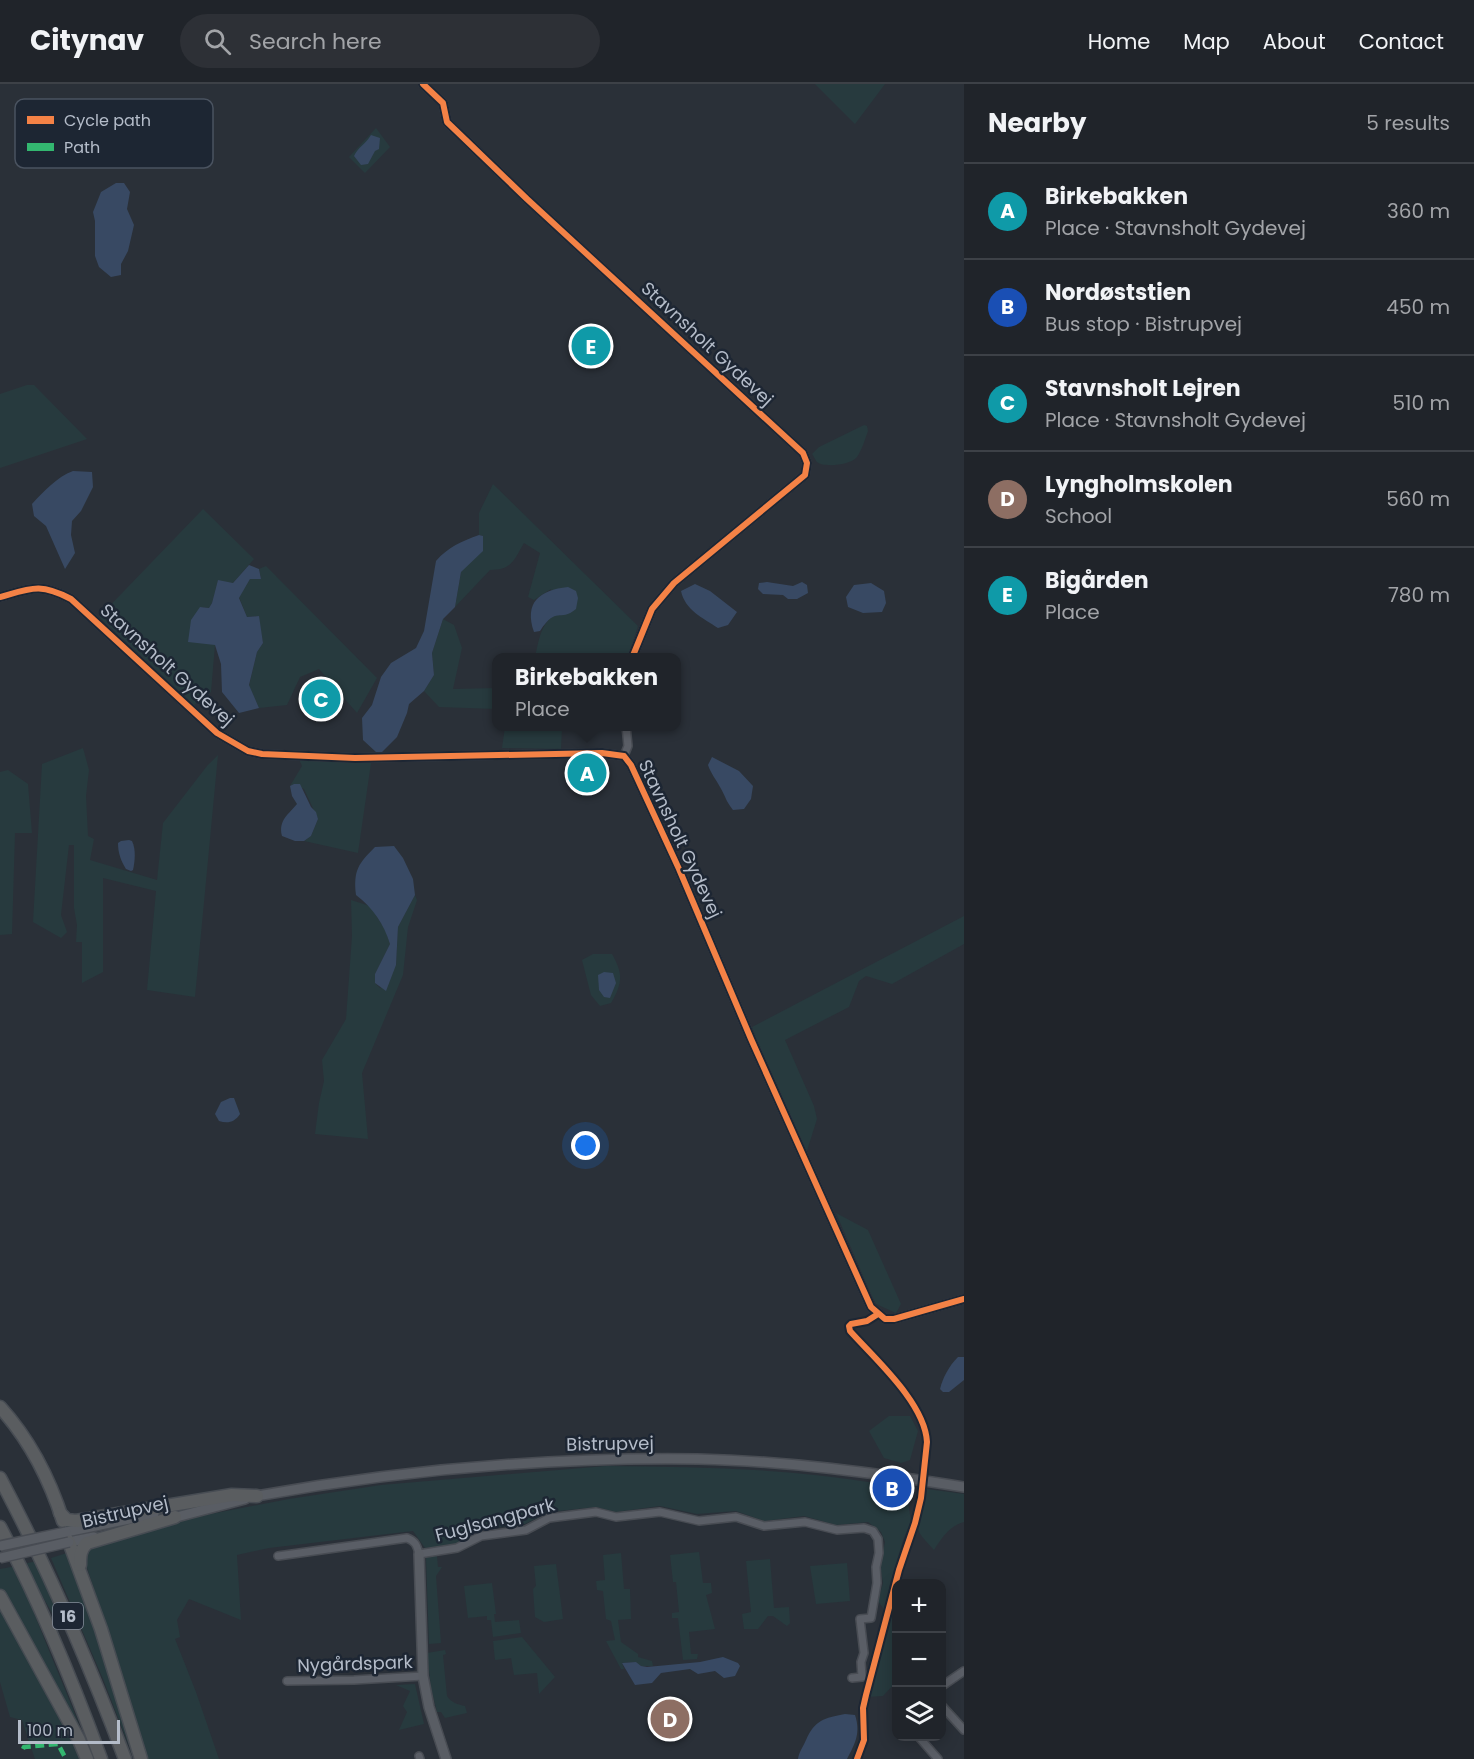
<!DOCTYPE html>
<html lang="en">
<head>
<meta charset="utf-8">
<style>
  :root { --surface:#20242a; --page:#2d3036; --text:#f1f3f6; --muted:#a2a4a8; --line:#3d4147; --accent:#848b96 }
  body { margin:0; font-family:Poppins,sans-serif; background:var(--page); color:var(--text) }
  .controls { position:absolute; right:18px; bottom:18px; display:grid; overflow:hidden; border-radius:12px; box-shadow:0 3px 15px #0003 }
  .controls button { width:54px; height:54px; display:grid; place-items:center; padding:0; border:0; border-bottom:2px solid var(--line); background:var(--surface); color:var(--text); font:30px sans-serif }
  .scale { position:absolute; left:18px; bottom:15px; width:102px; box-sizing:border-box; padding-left:6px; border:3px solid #b4bcc9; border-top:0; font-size:16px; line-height:21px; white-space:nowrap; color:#b4bcc9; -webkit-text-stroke:4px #1d2633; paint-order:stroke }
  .you { position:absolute; left:586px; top:1062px; width:21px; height:21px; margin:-15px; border:4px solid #fff; border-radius:50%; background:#1a73e8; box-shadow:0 0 0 9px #1a73e833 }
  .badge { display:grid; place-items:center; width:39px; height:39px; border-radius:50%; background:var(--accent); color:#fff; font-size:20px; font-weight:700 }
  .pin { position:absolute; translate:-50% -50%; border:3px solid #fff; box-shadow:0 2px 6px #0006 }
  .popup { position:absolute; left:492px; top:569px; width:189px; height:78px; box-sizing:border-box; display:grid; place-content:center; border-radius:12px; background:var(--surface); filter:drop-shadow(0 2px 4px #0005); font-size:20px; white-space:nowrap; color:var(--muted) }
  .popup b { font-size:22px; color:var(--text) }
  .popup::after { content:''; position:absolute; left:50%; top:100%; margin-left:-12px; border:12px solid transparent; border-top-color:var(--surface) }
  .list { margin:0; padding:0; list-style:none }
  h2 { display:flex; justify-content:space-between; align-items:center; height:78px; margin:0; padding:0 24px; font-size:26px }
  h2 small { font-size:20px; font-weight:400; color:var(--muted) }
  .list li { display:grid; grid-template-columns:39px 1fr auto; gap:18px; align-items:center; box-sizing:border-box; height:96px; padding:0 24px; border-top:2px solid var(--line) }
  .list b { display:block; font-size:22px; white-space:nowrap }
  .list p { margin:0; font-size:20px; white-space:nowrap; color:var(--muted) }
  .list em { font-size:20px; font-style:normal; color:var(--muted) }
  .icon { flex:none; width:33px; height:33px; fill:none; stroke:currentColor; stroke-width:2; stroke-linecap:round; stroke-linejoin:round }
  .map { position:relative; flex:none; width:964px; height:1675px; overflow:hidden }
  header { display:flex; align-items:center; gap:36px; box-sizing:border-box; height:84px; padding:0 30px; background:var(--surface); border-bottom:2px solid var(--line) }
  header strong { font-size:28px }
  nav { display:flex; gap:33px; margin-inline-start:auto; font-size:21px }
  .search { width:420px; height:54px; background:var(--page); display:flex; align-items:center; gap:15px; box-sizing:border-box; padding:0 21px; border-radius:33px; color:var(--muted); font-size:22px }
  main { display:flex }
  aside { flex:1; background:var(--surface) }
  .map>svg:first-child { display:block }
</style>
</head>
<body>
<header>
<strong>Citynav</strong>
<div class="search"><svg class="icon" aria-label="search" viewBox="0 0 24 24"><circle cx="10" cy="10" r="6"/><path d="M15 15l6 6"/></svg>Search here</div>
<nav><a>Home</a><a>Map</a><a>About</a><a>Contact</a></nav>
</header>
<main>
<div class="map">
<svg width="964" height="1675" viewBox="0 0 964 1675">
  <rect width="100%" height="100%" fill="#2a3038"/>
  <g fill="#273a3e">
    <path d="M 815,0 L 885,0 L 855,40 Z"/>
    <path d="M 376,44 L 390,63 L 365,89 L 349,73 Z"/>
    <path d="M 27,301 L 34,301 L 87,355 L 0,384 L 0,310 Z"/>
    <path d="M 864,341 L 867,342 L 868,347 C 865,355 862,366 857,373 C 851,381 824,384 817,378 C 816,377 813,371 812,370 L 819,363 Z"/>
    <path d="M 493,400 L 638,542 L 628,573 L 535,573 C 539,556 540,542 554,531 L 551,505 L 534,516 L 528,513 L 540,469 L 524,459 C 514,476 512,486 490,486 L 455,523 L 461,488 L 483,452 L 479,451 L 479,429 Z"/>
    <path d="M 203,425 L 254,475 L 233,499 L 218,497 L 212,519 L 209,524 L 200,523 L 215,561 L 211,608 L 194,621 L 99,533 Z"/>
    <path d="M 266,482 L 377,594 L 357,629 L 319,585 L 300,593 L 287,621 L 259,624 L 249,602 L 257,568 L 263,559 L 258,532 L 247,533 L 239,513 L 250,495 L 261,495 L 259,485 Z"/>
    <path d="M 443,535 L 454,541 L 462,564 L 453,605 L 497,604 L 497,625 L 439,623 L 424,607 L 434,591 L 432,569 Z"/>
    <path d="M 505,643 L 562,643 L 561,665 L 502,664 Z"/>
    <path d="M 83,664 L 89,686 L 86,712 L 88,752 L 94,755 L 90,776 L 157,796 L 163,739 L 207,682 L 218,671 L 195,913 L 147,906 L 156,807 L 103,794 L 103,888 L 82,899 L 82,858 L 76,858 L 77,841 L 74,824 L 74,761 L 69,761 L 61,831 L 67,848 L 61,854 L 33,838 L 42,680 Z"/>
    <path d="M 299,675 L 371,679 L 358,769 L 304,757 L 311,752 L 318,735 L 304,705 L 294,700 L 290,702 L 302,682 Z"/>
    <path d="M 8,686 L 28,700 L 32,749 L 15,749 L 12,850 L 0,851 L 0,688 Z"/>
    <path d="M 415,811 L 417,816 L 408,843 L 403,891 L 362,989 L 368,1055 L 315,1050 L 319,1019 L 324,997 L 322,976 L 346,935 L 352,852 L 351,816 L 370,822 L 386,847 L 390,860 L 375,890 L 375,899 L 380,904 L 396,881 L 398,843 Z"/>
    <path d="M 964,832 L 964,860 L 892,900 L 866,892 L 859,897 L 849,923 L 785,956 L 814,1022 L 817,1035 L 806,1070 L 762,972 L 752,943 Z"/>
    <path d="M 593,870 L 612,870 C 623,890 623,898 611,919 L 600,922 L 591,911 L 582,876 Z"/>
    <path d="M 836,1129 L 868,1146 L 901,1220 L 896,1229 L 876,1220 L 870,1208 Z"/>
    <path d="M 889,1332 L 910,1332 L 918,1347 L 910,1376 L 901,1379 L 884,1374 L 869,1347 Z"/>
    <path d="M 606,1382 C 698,1383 790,1384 881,1400 L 886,1404 L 907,1410 L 911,1438 L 903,1456 L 889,1504 L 896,1510 L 896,1598 L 883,1612 L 867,1613 L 883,1534 L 883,1524 L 878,1517 L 883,1499 L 880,1481 L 885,1458 L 881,1448 L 868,1438 L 836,1441 L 804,1432 L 764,1437 L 736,1427 L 697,1430 L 660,1422 L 616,1428 L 596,1423 L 549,1428 L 525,1440 L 477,1446 L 456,1461 L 425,1464 L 413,1447 L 269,1464 L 237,1471 L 241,1536 L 189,1515 L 177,1536 L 180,1553 L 175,1555 L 196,1608 L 219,1675 L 147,1675 L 84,1474 L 91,1461 L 195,1433 L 289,1415 L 381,1401 Z"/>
    <path d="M 927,1405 L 964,1410 L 964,1438 C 949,1442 942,1454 934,1466 C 916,1446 915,1448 921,1421 L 924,1422 Z"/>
    <path d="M 70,1468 L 137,1675 L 134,1675 L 103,1595 L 51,1474 Z"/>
    <path d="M 699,1468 L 703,1499 L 711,1499 L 712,1509 L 706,1511 L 715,1545 L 689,1548 L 691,1570 L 698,1570 L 697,1575 L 683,1576 L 678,1534 L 672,1534 L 672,1529 L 679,1528 L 676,1498 L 673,1498 L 670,1471 Z"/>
    <path d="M 440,1469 L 441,1471 L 437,1472 L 438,1483 L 442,1483 L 436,1492 L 441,1559 L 429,1560 L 426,1474 L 427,1472 Z"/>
    <path d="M 621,1469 L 624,1505 L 630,1505 L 631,1535 L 618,1536 L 621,1558 L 638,1570 L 638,1573 L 652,1577 L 653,1582 L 641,1582 L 636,1578 L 622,1579 L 624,1585 L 621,1585 L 606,1557 L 615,1556 L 611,1537 L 606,1535 L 603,1507 L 597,1506 L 596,1497 L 605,1496 L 603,1471 Z"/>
    <path d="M 770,1475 L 774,1524 L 789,1523 L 790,1539 L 787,1542 L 773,1532 L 768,1532 L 758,1545 L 744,1545 L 742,1530 L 751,1528 L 746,1477 Z"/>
    <path d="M 37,1477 L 63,1547 L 23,1480 Z"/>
    <path d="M 847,1479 L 850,1517 L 816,1520 L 810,1482 Z"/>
    <path d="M 556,1480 L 563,1535 L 544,1538 L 535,1533 L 533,1505 L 536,1502 L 534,1482 Z"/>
    <path d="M 17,1482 C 39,1548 69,1610 92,1675 L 0,1506 L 0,1485 Z"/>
    <path d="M 492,1499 L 496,1530 L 494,1530 L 495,1538 L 519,1536 L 521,1549 L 493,1553 L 491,1536 L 487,1536 L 487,1532 L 468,1534 L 464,1502 Z"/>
    <path d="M 0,1525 L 74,1662 L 79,1675 L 35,1675 L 22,1636 L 10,1633 L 0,1598 Z"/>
    <path d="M 522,1553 L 555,1593 L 539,1610 L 537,1589 L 514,1591 L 511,1574 L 495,1576 L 493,1557 Z"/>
    <path d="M 445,1566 L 446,1570 L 443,1571 L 447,1612 C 450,1618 459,1621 465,1622 L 467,1629 L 445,1634 L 441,1628 L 437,1628 L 431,1604 L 427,1569 Z"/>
    <path d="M 415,1600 L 424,1640 L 399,1646 L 407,1628 L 403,1622 L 410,1607 L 396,1601 Z"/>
  </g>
  <g fill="#384963">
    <path d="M 371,51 L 380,54 L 379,65 L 375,67 L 368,80 L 361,81 L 354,72 C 358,63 366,60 371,51 Z"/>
    <path d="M 116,99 L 124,99 L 130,108 L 127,125 L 134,141 L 128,167 L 121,180 L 121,191 L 111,193 L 99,183 L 95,172 L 95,137 L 93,128 L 101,108 Z"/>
    <path d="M 73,387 L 92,388 L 93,403 L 81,427 L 72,437 L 71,451 L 75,469 L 65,485 L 46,442 L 34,432 L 32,420 C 44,407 57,393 73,387 Z"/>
    <path d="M 479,451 L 483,452 L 483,467 L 461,488 L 455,523 L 443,535 L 432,569 L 434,591 L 424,607 L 409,620 L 407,629 L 397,653 L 382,668 L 376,668 L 363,656 L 362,634 L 372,621 L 381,593 L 391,579 L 416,564 L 424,547 L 436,477 C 448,463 462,457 479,451 Z"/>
    <path d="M 249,481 L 259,485 L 261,495 L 250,495 L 239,514 L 247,533 L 259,532 L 263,559 L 257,568 L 249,601 L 259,624 L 239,629 L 222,608 L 221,580 L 215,561 L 188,558 L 191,536 L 200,523 L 209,524 L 212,519 L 218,496 L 233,499 Z"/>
    <path d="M 767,498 L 793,502 L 802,498 L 807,501 L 808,509 L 797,515 L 788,515 L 783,511 L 763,510 L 758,505 L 759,499 Z"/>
    <path d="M 871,499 L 884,507 L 886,519 L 882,528 L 863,529 L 848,523 L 846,513 L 854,501 Z"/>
    <path d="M 695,500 L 710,507 L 737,528 L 728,541 L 718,544 C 703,534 685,526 681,507 Z"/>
    <path d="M 568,503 L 576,507 L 578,514 L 576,525 C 559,539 557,521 540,547 L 534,548 C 524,519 539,506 568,503 Z"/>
    <path d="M 712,673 L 739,687 L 753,702 L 751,715 L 744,725 L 733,726 C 725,716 726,713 720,703 C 716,695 711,690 708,681 Z"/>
    <path d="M 294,700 L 300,700 L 311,723 L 316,728 L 318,735 L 311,752 L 304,757 L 295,757 L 282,752 C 278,736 289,730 297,720 L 292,712 L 290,702 Z"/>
    <path d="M 129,756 L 132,757 C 136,765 135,777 133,786 L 131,787 L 126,785 C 121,777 118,769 118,759 L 121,757 Z"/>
    <path d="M 394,762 L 403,774 L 413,795 L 415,811 L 398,843 L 396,881 L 386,907 L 375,899 L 375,890 L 390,860 C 384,840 373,824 356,811 C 353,786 359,779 375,763 Z"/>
    <path d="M 604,888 L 613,889 L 616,899 L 610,914 L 604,913 L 599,906 L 598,891 Z"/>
    <path d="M 230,1014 L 234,1014 L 240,1030 C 235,1038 228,1040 219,1037 L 215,1030 L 221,1018 Z"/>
    <path d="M 958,1273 L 964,1273 L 964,1296 L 949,1308 L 943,1308 L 940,1305 C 943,1293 949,1282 958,1273 Z"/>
    <path d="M 723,1573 L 738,1579 L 740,1582 L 735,1592 L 724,1594 L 715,1587 L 698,1590 L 690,1585 L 661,1589 L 652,1599 L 635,1601 L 622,1579 L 636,1578 L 641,1582 L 647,1583 L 700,1578 Z"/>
    <path d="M 845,1630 L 855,1631 C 861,1649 855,1660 847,1675 L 798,1675 C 799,1668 803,1663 806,1656 C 815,1636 824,1634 845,1630 Z"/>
  </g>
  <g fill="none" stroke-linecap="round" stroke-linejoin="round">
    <defs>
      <g id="street">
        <path d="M 423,0 L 443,19 L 447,38 L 527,115 L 803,369 L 807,379 L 805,391 L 674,499 L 652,525 L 632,574"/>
        <path d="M 0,513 C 32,504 40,499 71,515 L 217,649 L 248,667 L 262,670 L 355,674 L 602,669 L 624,672 L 631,681 L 679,785 L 751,955 L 871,1223 L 885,1235 L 894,1235 L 964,1215"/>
        <path d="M 624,672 L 628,662 L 626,642"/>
        <path d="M 278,1472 L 407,1454 C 415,1457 417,1461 419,1470 L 457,1464 L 481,1452 L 526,1446 L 549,1434 L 596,1428 L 616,1433 L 660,1428 L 699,1437 L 736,1433 L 764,1442 L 805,1438 L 837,1446 L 864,1444 L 873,1447 L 878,1455 L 879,1469 L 876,1483 L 877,1499 L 871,1534 L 860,1535 L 864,1569 L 861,1578 L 862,1593 L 852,1594"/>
        <path d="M 287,1597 L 354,1596 L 423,1592"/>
        <path d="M 942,1602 L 964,1587"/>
        <path d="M 942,1622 L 964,1646"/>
        <path d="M 918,1652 L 938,1675"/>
        <path d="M 419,1672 L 420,1675"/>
      </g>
      <g id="secondary">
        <path d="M 251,1413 C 398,1386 548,1373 698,1375 C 787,1377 876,1389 964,1403"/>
        <path d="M 169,1435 L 245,1415"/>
        <path d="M 94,1453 L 69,1458 L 66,1448 L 154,1430"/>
        <path d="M 419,1470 L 423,1592 L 429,1623 L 446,1675"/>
      </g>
      <g id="highway">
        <path d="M 0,1323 C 29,1355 50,1396 63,1437"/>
        <path d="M 0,1394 C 48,1485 89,1579 125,1675"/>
        <path d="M 60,1429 L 67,1436 L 76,1437 L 232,1411 L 257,1412"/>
        <path d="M 0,1443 C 40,1518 72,1596 101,1675"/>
        <path d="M 69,1458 L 101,1545 L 141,1675"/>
        <path d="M 80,1481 C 80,1472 80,1466 87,1459 L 175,1433"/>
        <path d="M 0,1512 L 79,1656 L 87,1675"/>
      </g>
    </defs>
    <use href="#street" stroke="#484c53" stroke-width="10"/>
    <use href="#secondary" stroke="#484c53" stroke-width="12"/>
    <use href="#highway" stroke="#474c53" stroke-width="15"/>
    <use href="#street" stroke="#5a5e66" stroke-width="7"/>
    <use href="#secondary" stroke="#595d64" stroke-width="9"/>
    <use href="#highway" stroke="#5a5d60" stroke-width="12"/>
    <defs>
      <g id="secondary-bridge">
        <path d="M 0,1462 L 66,1448"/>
        <path d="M 0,1474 L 69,1458"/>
      </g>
    </defs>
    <use href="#secondary-bridge" stroke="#484c53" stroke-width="12" stroke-linecap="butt"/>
    <use href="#secondary-bridge" stroke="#595d64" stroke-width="9"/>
    <path stroke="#33b770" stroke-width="4.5" stroke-dasharray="9 4.5" stroke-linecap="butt" d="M 23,1665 L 24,1663 L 58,1660 L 66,1675"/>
    <defs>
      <g id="cycleway">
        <path d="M 423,0 L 443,19 L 447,38 L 527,115 L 803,369 L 807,379 L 805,391 L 674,499 L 652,525 L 632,574"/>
        <path d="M 0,513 C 32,504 40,499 71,515 L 217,649 L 248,667 L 262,670 L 355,674 L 602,669 L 624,672 L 631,681 L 679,785 L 751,955 L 871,1223 L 885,1235 L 894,1235 L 964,1215"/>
        <path d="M 857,1675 L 864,1656 L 863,1624 L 866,1611 L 899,1486 L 915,1439 L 921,1414 L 927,1358 C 925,1319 875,1275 850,1247 L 849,1242 L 851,1240 L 867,1237 L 878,1230"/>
      </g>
    </defs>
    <use href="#cycleway" stroke="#1d2633" stroke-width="10"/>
    <use href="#cycleway" stroke="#f48246" stroke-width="6"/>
  </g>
  <g text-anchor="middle" stroke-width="5" stroke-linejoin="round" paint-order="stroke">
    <rect fill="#1d2633" stroke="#878f9c" stroke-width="1.5" x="53" y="1519" width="30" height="26" rx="4.5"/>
    <g font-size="16" font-weight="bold" fill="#b4bcc9">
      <text x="68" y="1538">16</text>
    </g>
    <g font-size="18" fill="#b4bcc9" stroke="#1d2633">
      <text transform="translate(707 260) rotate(43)" y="6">Stavnsholt Gydevej</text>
      <text transform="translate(167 581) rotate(42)" y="6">Stavnsholt Gydevej</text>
      <text transform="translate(680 755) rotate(65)" y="6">Stavnsholt Gydevej</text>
      <text transform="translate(610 1360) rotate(-1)" y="6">Bistrupvej</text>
      <text transform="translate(125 1428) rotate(-13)" y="6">Bistrupvej</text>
      <text transform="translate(495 1436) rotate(-15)" y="6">Fuglsangpark</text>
      <text transform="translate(355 1580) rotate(-2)" y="6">Nygårdspark</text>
    </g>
  </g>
  <rect x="15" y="15" width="198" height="69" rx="9" fill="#1d2633" stroke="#4a5360" stroke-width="1.5"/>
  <rect x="27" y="32" width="27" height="8" fill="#f48246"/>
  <rect x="27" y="59" width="27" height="8" fill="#33b770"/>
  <g font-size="16" fill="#b4bcc9">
    <text x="64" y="42">Cycle path</text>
    <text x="64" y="69">Path</text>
  </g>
</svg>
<div class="controls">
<button>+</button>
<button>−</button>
<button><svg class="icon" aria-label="layers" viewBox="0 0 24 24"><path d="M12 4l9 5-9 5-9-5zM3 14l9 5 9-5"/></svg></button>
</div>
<div class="scale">100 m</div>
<div class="you"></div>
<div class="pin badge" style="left:587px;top:689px;background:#0f9aa8">A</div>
<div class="popup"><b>Birkebakken</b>Place</div>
<div class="pin badge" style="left:892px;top:1404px;background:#1a4fb4">B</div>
<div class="pin badge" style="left:321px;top:615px;background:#0f9aa8">C</div>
<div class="pin badge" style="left:670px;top:1635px;background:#8d6e63">D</div>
<div class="pin badge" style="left:591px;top:262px;background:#0f9aa8">E</div>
</div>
<aside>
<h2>Nearby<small>5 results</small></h2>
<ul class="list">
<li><span class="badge" style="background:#0f9aa8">A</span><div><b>Birkebakken</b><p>Place · Stavnsholt Gydevej</p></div><em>360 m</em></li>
<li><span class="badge" style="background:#1a4fb4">B</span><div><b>Nordøststien</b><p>Bus stop · Bistrupvej</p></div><em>450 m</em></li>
<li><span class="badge" style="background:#0f9aa8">C</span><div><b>Stavnsholt Lejren</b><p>Place · Stavnsholt Gydevej</p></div><em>510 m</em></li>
<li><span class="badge" style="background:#8d6e63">D</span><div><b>Lyngholmskolen</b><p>School</p></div><em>560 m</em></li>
<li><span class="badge" style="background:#0f9aa8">E</span><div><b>Bigården</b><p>Place</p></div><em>780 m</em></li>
</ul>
</aside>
</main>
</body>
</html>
